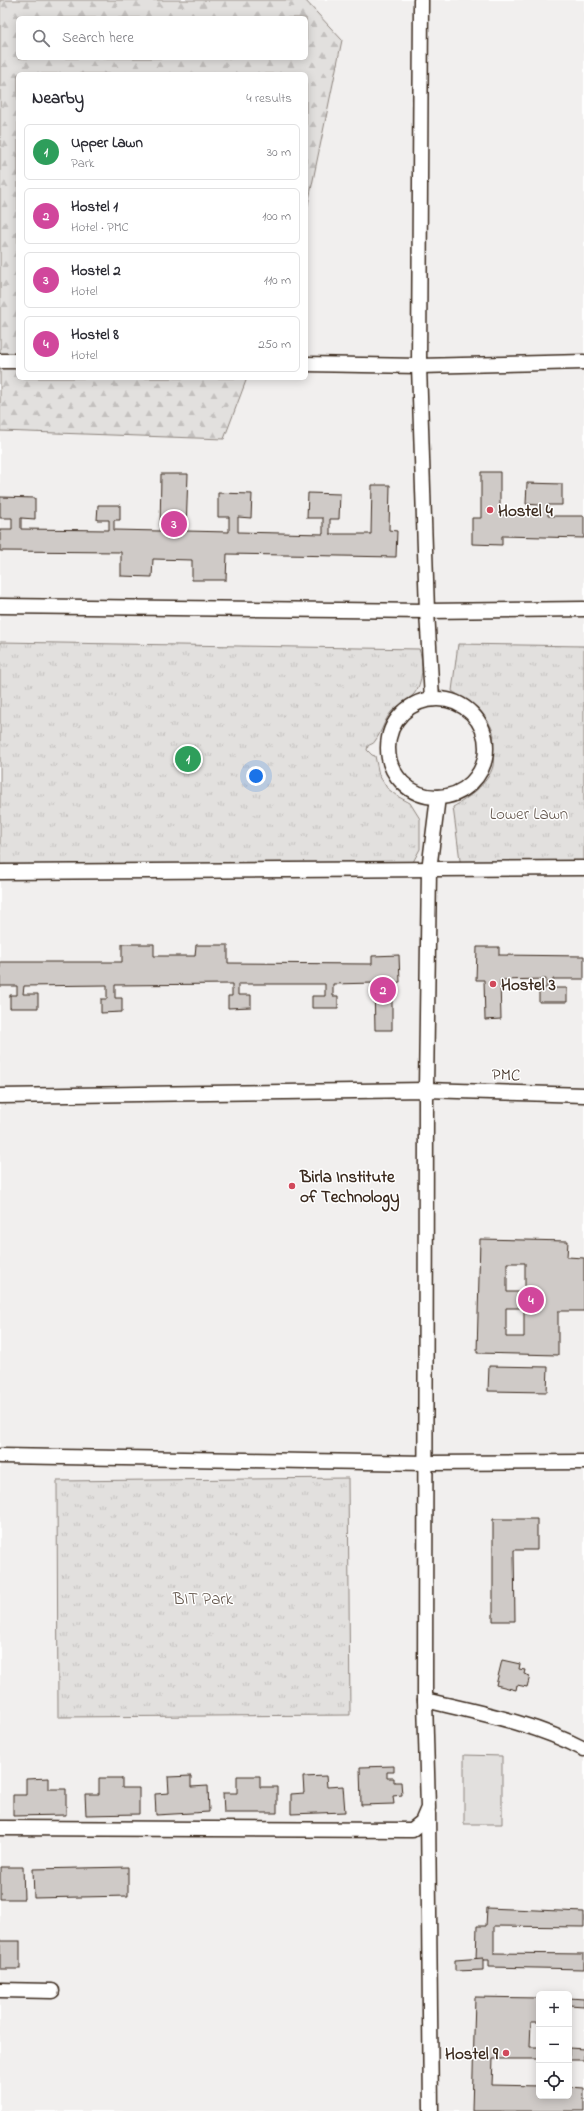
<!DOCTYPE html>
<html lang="en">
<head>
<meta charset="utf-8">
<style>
  :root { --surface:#fff; --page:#f2f2f3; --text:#2b2b33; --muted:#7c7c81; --line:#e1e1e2; --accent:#d1495b }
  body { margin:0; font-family:"Indie Flower",sans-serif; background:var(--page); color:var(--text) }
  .controls { position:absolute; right:12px; bottom:12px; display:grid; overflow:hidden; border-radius:6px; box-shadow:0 2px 10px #0003 }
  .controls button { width:36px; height:36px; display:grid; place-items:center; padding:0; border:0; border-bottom:1px solid var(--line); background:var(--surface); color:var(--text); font:20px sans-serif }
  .you { position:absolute; left:256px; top:776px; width:14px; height:14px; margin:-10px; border:3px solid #fff; border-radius:50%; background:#1a73e8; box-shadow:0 0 0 6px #1a73e833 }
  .badge { display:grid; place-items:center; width:26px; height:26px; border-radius:50%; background:var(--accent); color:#fff; font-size:13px; font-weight:700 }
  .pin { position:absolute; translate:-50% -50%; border:2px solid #fff; box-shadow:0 1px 4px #0006 }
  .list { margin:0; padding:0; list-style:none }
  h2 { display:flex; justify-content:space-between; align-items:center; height:52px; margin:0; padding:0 16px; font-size:17px }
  h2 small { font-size:13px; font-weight:400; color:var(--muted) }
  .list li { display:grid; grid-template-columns:26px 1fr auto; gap:12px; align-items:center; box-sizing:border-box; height:56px; margin:0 8px 8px; padding:0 8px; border:1px solid var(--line); border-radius:6px }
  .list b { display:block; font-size:15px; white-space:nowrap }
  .list p { margin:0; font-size:13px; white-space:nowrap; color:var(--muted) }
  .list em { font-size:13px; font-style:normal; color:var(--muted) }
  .icon { flex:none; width:22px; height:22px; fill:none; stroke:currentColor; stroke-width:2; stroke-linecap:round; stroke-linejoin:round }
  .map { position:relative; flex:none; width:584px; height:2111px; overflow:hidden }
  .search { position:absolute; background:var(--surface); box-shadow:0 2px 10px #0003; left:16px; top:16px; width:292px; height:44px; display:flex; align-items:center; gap:10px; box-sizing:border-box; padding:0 14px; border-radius:6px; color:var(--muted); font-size:15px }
  .panel { position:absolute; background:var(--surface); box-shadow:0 2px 10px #0003; left:16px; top:72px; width:292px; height:308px; border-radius:6px }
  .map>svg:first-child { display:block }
</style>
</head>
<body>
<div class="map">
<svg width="584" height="2111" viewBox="0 0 584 2111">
  <defs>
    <pattern id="forest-firs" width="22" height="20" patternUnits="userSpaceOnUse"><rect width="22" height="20" fill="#e2e0de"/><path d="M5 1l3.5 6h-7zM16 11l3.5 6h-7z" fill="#c3c0be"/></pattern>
    <pattern id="park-tufts" width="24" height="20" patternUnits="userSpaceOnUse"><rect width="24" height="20" fill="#e2e0de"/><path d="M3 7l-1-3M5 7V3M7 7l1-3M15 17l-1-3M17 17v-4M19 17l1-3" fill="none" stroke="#c3c0be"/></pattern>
  </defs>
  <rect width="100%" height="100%" fill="#fff"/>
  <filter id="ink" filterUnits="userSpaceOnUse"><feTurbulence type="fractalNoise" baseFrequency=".025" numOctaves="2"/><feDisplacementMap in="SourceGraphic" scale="8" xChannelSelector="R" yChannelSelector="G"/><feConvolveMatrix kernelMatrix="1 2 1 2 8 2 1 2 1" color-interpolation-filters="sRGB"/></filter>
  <g filter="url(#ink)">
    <path fill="#f1efee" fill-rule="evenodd" d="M 0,0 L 584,0 L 584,2111 L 0,2111 ZM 18,18 L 306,18 L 306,58 L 18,58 ZM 18,74 L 306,74 L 306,378 L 18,378 ZM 539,1994 L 569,1994 L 569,2096 L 539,2096 Z"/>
    <path fill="url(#forest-firs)" stroke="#8e857e" fill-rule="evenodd" d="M 0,0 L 305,0 L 342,40 L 306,214 L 306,74 L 18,74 L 18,378 L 247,378 L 224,439 L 0,431 ZM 18,18 L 306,18 L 306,58 L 18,58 Z"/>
    <g fill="url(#park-tufts)" stroke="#8e857e">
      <path d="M 0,642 L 419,649 C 424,661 423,684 414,694 C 408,701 398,705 392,711 C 384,720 382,732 375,741 C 374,744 370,744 368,746 L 367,750 L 372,755 L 375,756 L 379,775 L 387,788 L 397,796 L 410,803 L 420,819 L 420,849 L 412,864 L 0,870 Z"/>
      <path d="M 458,644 L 584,646 L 584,869 L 461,868 L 453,807 C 467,799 489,783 493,766 C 494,761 493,755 493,751 C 494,745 494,737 493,732 C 488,714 466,700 452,691 Z"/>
      <path d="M 348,1478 L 350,1715 L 58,1717 L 57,1481 Z"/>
    </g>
    <path fill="#e2e0de" stroke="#8e857e" d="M 464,1755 L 502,1756 L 502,1824 L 464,1824 Z"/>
    <g fill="#cfcac7" stroke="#3b2a1e" fill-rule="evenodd">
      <path d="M 481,472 L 500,472 L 500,515 L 539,515 L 539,505 L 526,504 L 527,483 L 562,484 L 562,505 L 548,505 L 548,516 L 584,516 L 584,538 L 502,536 L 502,545 L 472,544 L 472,518 L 481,518 Z"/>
      <path d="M 161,474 L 188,474 L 186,531 L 229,532 L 229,517 L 218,517 L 218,493 L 252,494 L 251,518 L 238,517 L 238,532 L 323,534 L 323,518 L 307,518 L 308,493 L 340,494 L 339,519 L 330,519 L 330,534 L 371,534 L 372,485 L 390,485 L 389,530 L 397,531 L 396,557 L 227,554 L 226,580 L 192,580 L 192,560 L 153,559 L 152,577 L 121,576 L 121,552 L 0,551 L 0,529 L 12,529 L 12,518 L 0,518 L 0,497 L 35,498 L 35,519 L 21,518 L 21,529 L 109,530 L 109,520 L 97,520 L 98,505 L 120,505 L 120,520 L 114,520 L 114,530 L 160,531 Z"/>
      <path d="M 122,944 L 154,944 L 154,956 L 195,956 L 196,945 L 228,945 L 228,963 L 372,964 L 372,956 L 399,955 L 400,982 L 392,983 L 392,1030 L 375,1030 L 374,983 L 333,984 L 333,996 L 338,996 L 338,1008 L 312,1008 L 312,996 L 325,996 L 325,984 L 238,984 L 238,995 L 251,995 L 251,1007 L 228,1008 L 228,996 L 232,996 L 232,984 L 115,985 L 115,998 L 122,998 L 122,1012 L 101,1013 L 101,999 L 107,999 L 107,985 L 24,986 L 23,994 L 38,994 L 38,1008 L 10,1008 L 10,995 L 17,995 L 17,986 L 0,986 L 0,962 L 122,962 Z"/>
      <path d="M 477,947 L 499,947 L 499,955 L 584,956 L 584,979 L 553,979 L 553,988 L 567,988 L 567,1002 L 539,1002 L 539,988 L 546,988 L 546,979 L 500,980 L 501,1019 L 485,1020 L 484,980 L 476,980 Z"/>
      <path d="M 480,1239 L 568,1241 L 567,1257 L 584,1258 L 584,1311 L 558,1311 L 558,1355 L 477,1353 ZM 507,1263 L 525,1263 L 525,1292 L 507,1292 ZM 506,1308 L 524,1308 L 524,1337 L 506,1337 Z"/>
      <path d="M 489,1366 L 548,1367 L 547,1392 L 488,1391 Z"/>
      <path d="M 493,1519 L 537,1519 L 537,1550 L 514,1550 L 515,1621 L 493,1621 Z"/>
      <path d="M 502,1660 L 520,1664 L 519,1669 L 525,1670 L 524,1674 L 530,1676 L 527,1687 L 517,1685 L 516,1690 L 496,1685 Z"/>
      <path d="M 394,1766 L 394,1772 L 387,1772 L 387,1778 L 394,1778 L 394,1782 L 401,1782 L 402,1795 L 393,1796 L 394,1804 L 361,1805 L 360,1767 Z"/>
      <path d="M 191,1776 L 191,1787 L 208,1786 L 209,1812 L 156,1815 L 155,1794 L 169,1793 L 168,1777 Z"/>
      <path d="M 237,1776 L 260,1776 L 260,1787 L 277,1787 L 277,1813 L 224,1813 L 223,1793 L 237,1793 Z"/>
      <path d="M 326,1776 L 327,1787 L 343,1786 L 345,1812 L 291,1814 L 291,1794 L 304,1793 L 303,1777 Z"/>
      <path d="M 49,1778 L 49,1789 L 66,1789 L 66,1815 L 13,1816 L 13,1795 L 26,1795 L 26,1779 Z"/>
      <path d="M 99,1778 L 122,1778 L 122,1788 L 139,1788 L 139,1814 L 86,1815 L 85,1794 L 99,1794 Z"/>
      <path d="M 0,1867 L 23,1867 L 24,1899 L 0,1899 Z"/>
      <path d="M 128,1867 L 128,1896 L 34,1898 L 33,1869 Z"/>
      <path d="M 487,1908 L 584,1912 L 584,1927 L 494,1926 L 494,1953 L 584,1954 L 584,1969 L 489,1967 L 489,1960 L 476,1960 L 477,1926 L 486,1926 Z"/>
      <rect x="0" y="1941" width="20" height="28"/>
      <path d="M 483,1958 L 483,1970 L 455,1971 L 455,1960 Z"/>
      <path d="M 475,1997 L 539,1998 L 539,2022 L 531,2022 L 530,2047 L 539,2047 L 539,2059 L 493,2059 L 492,2085 L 539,2086 L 539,2096 L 569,2096 L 569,2087 L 584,2088 L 584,2111 L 472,2111 Z"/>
      <path d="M 569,1998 L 584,1999 L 584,2006 L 569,2005 Z"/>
      <path d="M 569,2048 L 584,2049 L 584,2060 L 569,2060 Z"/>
    </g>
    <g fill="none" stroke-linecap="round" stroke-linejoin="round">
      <defs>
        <g id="street">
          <path d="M 421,0 L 419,366 L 427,611 L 432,699"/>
          <path d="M 0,361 L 18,361"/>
          <path d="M 306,364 L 419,366 L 584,362"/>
          <path d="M 0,606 L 427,611 L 584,609"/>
          <circle cx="437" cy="748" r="49"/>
          <path d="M 0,872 L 584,868"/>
          <path d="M 0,1096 L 426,1090 L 584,1095"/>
          <path d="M 0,1456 L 426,1463 L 584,1462"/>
          <path d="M 425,1700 C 480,1713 534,1723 584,1749"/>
          <path d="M 428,1812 L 431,2111"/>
          <path d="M 0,1828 L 412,1830 L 422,1822 L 428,1808 L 425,1700 L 426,1090 L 429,870 L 438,797"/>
          <path d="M 0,1990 L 52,1991"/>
        </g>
      </defs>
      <use href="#street" stroke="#3b2a1e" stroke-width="17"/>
      <use href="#street" stroke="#fff" stroke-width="14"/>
    </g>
  </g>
  <g fill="#d1495b" stroke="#fff" stroke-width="1.5">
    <circle cx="490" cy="510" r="4"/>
    <circle cx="493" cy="984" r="4"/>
    <circle cx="292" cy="1186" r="4"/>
    <circle cx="506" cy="2053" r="4"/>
  </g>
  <g text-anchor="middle" stroke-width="3" stroke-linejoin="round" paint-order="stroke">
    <g font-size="17" font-weight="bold" fill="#3b2a1e" stroke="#fff" text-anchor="start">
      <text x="498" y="516">Hostel 4</text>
      <text x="501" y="990">Hostel 3</text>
      <text x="300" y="1182">Birla Institute<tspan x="300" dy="20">of Technology</tspan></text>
      <text x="498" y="2059" text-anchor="end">Hostel 9</text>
    </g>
    <g font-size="17" fill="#65584e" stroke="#fff">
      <text x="529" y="819">Lower Lawn</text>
      <text x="203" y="1604">BIT Park</text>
    </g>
    <g font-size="17" fill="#3b2a1e" stroke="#fff">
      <text transform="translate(506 1074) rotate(2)" y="6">PMC</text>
    </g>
  </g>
</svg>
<div class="controls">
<button>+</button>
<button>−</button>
<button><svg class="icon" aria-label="locate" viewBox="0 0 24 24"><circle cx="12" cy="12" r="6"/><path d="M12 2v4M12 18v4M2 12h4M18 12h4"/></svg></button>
</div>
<div class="you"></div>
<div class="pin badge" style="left:188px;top:759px;background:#2e9e5b">1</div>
<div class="pin badge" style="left:383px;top:990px;background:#d1479c">2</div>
<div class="pin badge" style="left:174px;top:524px;background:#d1479c">3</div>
<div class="pin badge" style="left:531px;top:1300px;background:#d1479c">4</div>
<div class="search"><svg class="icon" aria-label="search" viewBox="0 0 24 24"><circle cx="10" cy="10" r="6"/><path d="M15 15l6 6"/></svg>Search here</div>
<section class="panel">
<h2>Nearby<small>4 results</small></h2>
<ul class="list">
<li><span class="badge" style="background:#2e9e5b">1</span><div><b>Upper Lawn</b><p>Park</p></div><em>30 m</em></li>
<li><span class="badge" style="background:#d1479c">2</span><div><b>Hostel 1</b><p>Hotel · PMC</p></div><em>100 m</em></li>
<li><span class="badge" style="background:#d1479c">3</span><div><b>Hostel 2</b><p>Hotel</p></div><em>110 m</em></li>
<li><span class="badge" style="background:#d1479c">4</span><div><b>Hostel 8</b><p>Hotel</p></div><em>250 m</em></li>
</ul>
</section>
</div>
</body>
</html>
